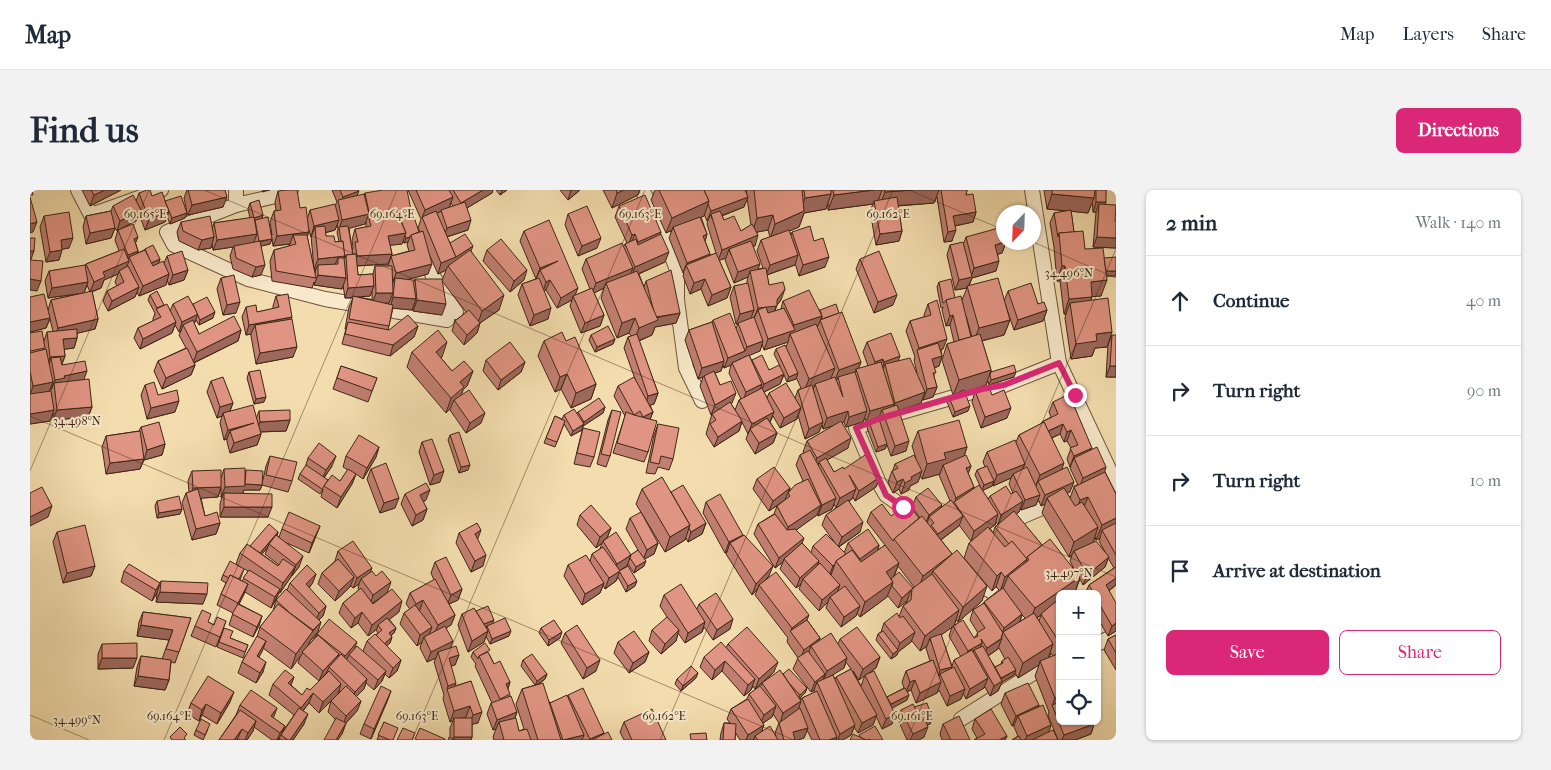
<!DOCTYPE html>
<html lang="en">
<head>
<meta charset="utf-8">
<style>
  :root { --surface:#fff; --page:#f2f2f3; --text:#1f2937; --muted:#747a83; --line:#e0e1e3; --accent:#db2777 }
  body { margin:0; font-family:"IM FELL French Canon",serif; background:var(--page); color:var(--text) }
  .controls { position:absolute; right:15px; bottom:15px; display:grid; overflow:hidden; border-radius:8px; box-shadow:0 1px 4px #0004 }
  .controls button { width:45px; height:45px; display:grid; place-items:center; padding:0; border:0; border-bottom:1px solid var(--line); background:var(--surface); color:var(--text); font:25px sans-serif }
  .compass { position:absolute; left:966px; top:15px; width:45px; height:45px; border-radius:50%; background:var(--surface); box-shadow:0 1px 4px #0004; rotate:203deg }
  .stop { position:absolute; width:15px; height:15px; margin:-11px; border:4px solid #db2777; border-radius:50%; background:#fff }
  .stop.end { background:#db2777; border-color:#fff; box-shadow:0 1px 5px #0008 }
  .list { margin:0; padding:0; list-style:none }
  h2 { display:flex; justify-content:space-between; align-items:center; height:65px; margin:0; padding:0 20px; font-size:21px }
  h2 small { font-size:16px; font-weight:400; color:var(--muted) }
  .list li { display:grid; grid-template-columns:32px 1fr auto; gap:15px; align-items:center; box-sizing:border-box; height:90px; padding:0 20px; border-top:1px solid var(--line) }
  .list b { display:block; font-size:19px; white-space:nowrap }
  .list em { font-size:16px; font-style:normal; color:var(--muted) }
  .actions { display:flex; gap:10px; padding:15px 20px }
  .actions a { flex:1; padding:11px 0; border:1px solid var(--accent); border-radius:8px; text-align:center; font-size:18px; color:var(--accent) }
  .actions .main { background:var(--accent); color:#fff }
  .icon { flex:none; width:28px; height:28px; fill:none; stroke:currentColor; stroke-width:2; stroke-linecap:round; stroke-linejoin:round }
  .map { position:relative; flex:none; width:1086px; height:550px; overflow:hidden; border-radius:8px }
  header { display:flex; align-items:center; gap:30px; box-sizing:border-box; height:70px; padding:0 25px; background:var(--surface); border-bottom:1px solid var(--line) }
  header strong { font-size:24px }
  nav { display:flex; gap:28px; margin-inline-start:auto; font-size:18px }
  .intro { display:flex; align-items:center; justify-content:space-between; box-sizing:border-box; height:120px; padding:0 30px }
  h1 { margin:0; font-size:35px }
  .button { padding:12px 22px; border-radius:8px; background:var(--accent); color:#fff; font-size:18px; font-weight:700 }
  main { display:flex; gap:30px; padding:0 30px }
  aside { flex:1; background:var(--surface); border-radius:8px; box-shadow:0 1px 4px #0004 }
  .map>svg:first-child { display:block }
</style>
</head>
<body>
<header>
<strong>Map</strong>
<nav><a>Map</a><a>Layers</a><a>Share</a></nav>
</header>
<div class="intro"><h1>Find us</h1><a class="button">Directions</a></div>
<main>
<div class="map">
<svg width="1086" height="550" viewBox="0 0 1086 550">
  <rect width="100%" height="100%" fill="#f3ddae"/>
  <filter id="stains"><feTurbulence type="fractalNoise" baseFrequency=".004" numOctaves="4"/><feColorMatrix values="0 0 0 0 .2 0 0 0 0 .09 0 0 0 0 .02 0 0 0 .5 -.17"/></filter>
  <radialGradient id="worn" r=".72"><stop offset=".6" stop-color="#630" stop-opacity="0"/><stop offset="1" stop-color="#630" stop-opacity=".3"/></radialGradient>
  <g fill="none" stroke-linecap="round" stroke-linejoin="round">
    <defs>
      <g id="street">
        <path d="M 48,0 L 61,25 L 131,0"/>
        <path d="M 206,0 L 206,15"/>
        <path d="M 261,0 L 259,3 L 206,15 L 137,42 L 144,55 L 218,89 L 295,109 L 417,130 L 416,108 L 426,122"/>
        <path d="M 612,0 L 628,29 L 647,80 L 647,110 L 656,178 L 672,211"/>
        <path d="M 1002,0 L 1029,173 L 1086,294"/>
        <path d="M 394,61 L 402,84 L 414,105"/>
        <path d="M 984,330 L 1058,298"/>
        <path d="M 885,332 L 873,317 L 856,305 L 849,293 L 826,238 L 851,228 L 952,199 L 974,195 L 1029,173"/>
        <path d="M 944,385 L 957,399 L 973,408 L 1006,443"/>
        <path d="M 1067,454 L 1086,445"/>
        <path d="M 931,529 L 1008,480 L 1030,472"/>
      </g>
    </defs>
    <use href="#street" stroke="#6d543b" stroke-width="16"/>
    <use href="#street" stroke="#f7e9ca" stroke-width="14"/>
  </g>
  <g fill="#c17f71" stroke="#402715" fill-rule="evenodd">
    <path d="M 52,0 L 91,0 L 60,16 Z"/>
    <path d="M 157,0 L 195,0 L 193,17 L 158,25 L 157,23 L 155,28 L 140,34 L 137,27 L 135,32 L 115,40 L 109,24 L 107,30 L 92,38 L 106,54 L 108,61 L 108,63 L 114,60 L 115,59 L 130,69 L 128,74 L 134,73 L 137,66 L 158,80 L 154,90 L 139,95 L 137,90 L 136,95 L 109,106 L 107,102 L 105,107 L 78,121 L 73,111 L 77,101 L 87,96 L 85,92 L 88,84 L 74,90 L 71,98 L 62,102 L 68,129 L 65,139 L 47,143 L 47,148 L 44,158 L 34,159 L 35,166 L 32,174 L 54,190 L 62,217 L 58,227 L 23,230 L 23,223 L 20,231 L 0,234 L 0,143 L 14,151 L 17,142 L 23,142 L 20,129 L 16,138 L 0,142 L 0,107 L 18,120 L 21,110 L 60,102 L 57,95 L 54,103 L 18,108 L 15,91 L 19,81 L 55,76 L 56,74 L 89,61 L 85,50 L 88,40 L 87,41 L 85,38 L 81,48 L 56,54 L 53,37 L 56,26 L 81,21 L 83,16 L 106,11 L 109,3 L 122,6 L 157,22 L 154,8 Z"/>
    <path d="M 302,0 L 328,0 L 327,6 L 334,6 L 335,3 L 379,25 L 389,42 L 390,42 L 388,38 L 391,29 L 378,0 L 463,0 L 462,3 L 437,18 L 438,40 L 417,47 L 420,53 L 441,61 L 469,120 L 450,133 L 447,143 L 434,155 L 422,141 L 425,131 L 436,122 L 412,91 L 416,80 L 408,84 L 399,64 L 398,84 L 379,89 L 384,92 L 385,89 L 412,125 L 383,121 L 383,118 L 382,120 L 363,118 L 358,140 L 388,136 L 384,147 L 360,166 L 312,154 L 316,139 L 315,139 L 319,117 L 323,108 L 315,108 L 313,95 L 312,99 L 284,95 L 284,92 L 282,98 L 242,91 L 240,71 L 244,60 L 259,56 L 260,54 L 243,56 L 242,49 L 240,54 L 231,56 L 231,85 L 222,87 L 203,79 L 200,66 L 203,57 L 183,60 L 182,54 L 181,58 L 168,60 L 149,51 L 147,42 L 151,32 L 182,38 L 184,33 L 220,28 L 218,19 L 220,13 L 233,25 L 232,28 L 242,45 L 240,32 L 244,21 L 246,21 L 245,12 L 248,1 L 270,18 L 277,29 L 280,20 L 305,16 L 307,12 ZM 421,13 L 423,16 L 419,18 ZM 336,32 L 336,37 L 325,39 L 322,50 L 323,58 L 322,60 L 319,38 L 335,34 ZM 307,35 L 308,39 L 307,42 L 309,52 L 305,52 L 296,46 L 295,43 L 305,40 ZM 279,40 L 281,47 L 281,46 L 284,79 L 286,79 L 285,83 L 277,46 ZM 373,51 L 374,53 L 378,52 L 377,55 L 379,61 L 361,66 L 358,76 L 345,76 L 343,84 L 328,85 L 327,76 L 358,74 L 362,64 L 360,55 L 372,54 ZM 342,101 L 342,110 L 327,107 L 340,106 Z"/>
    <path d="M 466,0 L 477,0 L 470,5 Z"/>
    <path d="M 530,0 L 550,0 L 538,10 Z"/>
    <path d="M 573,0 L 610,0 L 608,5 L 582,18 Z"/>
    <path d="M 625,0 L 715,0 L 717,5 L 716,0 L 937,0 L 936,5 L 946,22 L 943,32 L 925,36 L 922,51 L 914,52 L 907,7 L 904,13 L 868,16 L 872,41 L 869,51 L 846,55 L 840,21 L 843,14 L 798,20 L 798,14 L 796,19 L 774,23 L 769,37 L 759,41 L 761,45 L 762,42 L 784,51 L 795,77 L 769,86 L 765,73 L 765,75 L 737,85 L 739,95 L 751,110 L 747,115 L 745,121 L 751,119 L 753,111 L 790,120 L 831,172 L 828,179 L 838,176 L 833,162 L 837,152 L 868,170 L 887,183 L 884,170 L 885,167 L 876,141 L 880,131 L 894,127 L 894,125 L 898,114 L 913,159 L 911,160 L 912,166 L 909,176 L 904,178 L 904,187 L 907,197 L 903,207 L 893,210 L 893,208 L 891,213 L 869,221 L 876,261 L 861,266 L 857,255 L 855,259 L 846,262 L 837,238 L 839,232 L 849,229 L 849,227 L 836,232 L 835,228 L 833,232 L 816,237 L 814,232 L 812,232 L 818,258 L 797,270 L 804,282 L 814,279 L 850,287 L 846,297 L 825,311 L 823,307 L 822,309 L 819,311 L 830,342 L 809,357 L 814,363 L 818,353 L 849,355 L 848,360 L 855,355 L 837,332 L 841,322 L 861,326 L 889,328 L 890,328 L 882,317 L 886,307 L 911,318 L 920,311 L 909,285 L 910,284 L 892,289 L 890,286 L 888,292 L 880,296 L 879,300 L 871,304 L 869,299 L 863,303 L 858,292 L 862,281 L 863,280 L 865,274 L 886,268 L 882,256 L 888,241 L 937,257 L 934,266 L 941,276 L 938,283 L 944,297 L 944,299 L 951,298 L 945,285 L 947,280 L 955,277 L 953,272 L 957,262 L 986,252 L 989,245 L 1011,234 L 1012,232 L 1021,227 L 1019,222 L 1023,212 L 1062,260 L 1075,282 L 1086,304 L 1086,395 L 1079,401 L 1086,441 L 1078,446 L 1067,427 L 1067,404 L 1055,404 L 1059,395 L 1084,378 L 1078,368 L 1075,377 L 1053,395 L 1050,389 L 1045,402 L 1030,404 L 1030,531 L 1064,534 L 1061,544 L 1045,550 L 1028,550 L 1018,525 L 1019,522 L 1005,486 L 1009,475 L 988,488 L 985,483 L 984,485 L 972,492 L 968,501 L 960,506 L 955,497 L 954,498 L 936,509 L 933,503 L 931,509 L 917,516 L 909,500 L 907,503 L 886,513 L 881,500 L 877,502 L 877,510 L 862,518 L 862,534 L 852,539 L 846,526 L 843,535 L 828,543 L 824,537 L 821,545 L 813,550 L 782,550 L 777,540 L 774,548 L 768,550 L 724,550 L 724,549 L 723,550 L 710,550 L 705,542 L 705,550 L 690,550 L 691,543 L 694,533 L 700,533 L 697,529 L 701,519 L 717,509 L 719,504 L 731,496 L 732,493 L 753,484 L 777,498 L 775,503 L 770,508 L 771,510 L 772,508 L 784,503 L 784,500 L 781,502 L 763,479 L 768,468 L 757,452 L 758,448 L 725,405 L 728,398 L 722,405 L 696,364 L 697,362 L 695,363 L 673,323 L 676,312 L 713,345 L 712,347 L 739,386 L 736,390 L 777,430 L 790,448 L 789,451 L 808,454 L 810,449 L 850,467 L 846,478 L 835,485 L 857,507 L 874,498 L 872,492 L 876,481 L 900,471 L 896,458 L 897,456 L 890,461 L 882,451 L 881,452 L 868,462 L 867,465 L 861,469 L 846,450 L 848,444 L 851,442 L 854,433 L 869,427 L 873,416 L 876,414 L 877,411 L 868,418 L 858,406 L 857,407 L 830,427 L 827,423 L 826,426 L 811,437 L 796,418 L 798,412 L 789,421 L 769,399 L 771,394 L 766,398 L 750,379 L 753,372 L 745,378 L 724,344 L 728,334 L 744,324 L 747,316 L 755,310 L 739,321 L 723,299 L 727,289 L 760,298 L 759,301 L 773,291 L 766,275 L 770,265 L 774,263 L 773,262 L 777,251 L 805,235 L 793,239 L 792,235 L 789,242 L 775,249 L 768,225 L 767,229 L 750,238 L 743,226 L 740,232 L 747,243 L 743,253 L 725,264 L 716,249 L 718,244 L 712,232 L 709,241 L 684,257 L 676,244 L 682,224 L 681,225 L 670,196 L 673,187 L 668,189 L 655,150 L 659,140 L 682,132 L 683,130 L 706,138 L 708,134 L 706,134 L 700,107 L 704,96 L 717,94 L 717,91 L 718,87 L 704,93 L 695,70 L 696,68 L 689,70 L 701,97 L 697,108 L 678,116 L 671,99 L 660,104 L 653,86 L 654,83 L 653,83 L 639,48 L 642,40 L 636,43 L 621,10 ZM 717,8 L 721,35 L 711,41 L 694,30 L 692,26 L 714,17 ZM 674,24 L 677,31 L 678,30 L 677,34 L 686,63 L 679,66 L 680,64 L 675,51 L 677,44 L 671,27 L 674,26 ZM 738,40 L 740,47 L 731,50 L 727,61 L 733,78 L 728,79 L 723,56 L 725,56 L 727,42 ZM 758,152 L 756,157 L 746,159 L 744,164 L 750,176 L 739,180 L 722,170 L 722,171 L 719,165 L 730,161 L 732,154 L 734,160 ZM 693,175 L 694,178 L 701,175 L 699,183 L 711,209 L 709,210 L 705,220 L 701,214 L 702,213 L 690,195 L 685,183 L 691,181 ZM 754,185 L 757,192 L 766,189 L 766,187 L 771,198 L 768,200 L 765,208 L 739,203 L 737,208 L 734,202 L 750,194 ZM 1030,244 L 1034,252 L 1037,251 L 1041,258 L 1037,269 L 1040,277 L 1041,276 L 1040,278 L 1048,295 L 1044,297 L 1040,308 L 1037,303 L 1040,302 L 1022,248 ZM 981,288 L 979,294 L 983,303 L 981,304 L 960,306 L 958,309 L 952,300 L 962,296 L 962,295 L 963,296 ZM 1008,309 L 1011,316 L 1015,314 L 1012,323 L 1039,367 L 1042,365 L 1040,371 L 1044,379 L 1012,355 L 986,324 L 989,322 L 990,318 L 991,320 L 1006,315 ZM 804,314 L 806,318 L 796,325 L 792,335 L 805,353 L 783,356 L 781,363 L 772,353 L 766,340 L 788,324 L 788,326 L 802,319 ZM 966,332 L 968,335 L 965,337 L 963,343 L 960,338 L 965,335 ZM 929,335 L 941,351 L 939,353 L 934,368 L 962,401 L 966,397 L 969,400 L 954,412 L 953,414 L 943,420 L 940,430 L 948,443 L 944,448 L 924,435 L 926,430 L 928,432 L 952,411 L 921,365 L 922,364 L 911,350 L 929,336 ZM 1065,347 L 1066,350 L 1070,348 L 1069,351 L 1075,362 L 1063,353 ZM 868,376 L 884,397 L 883,398 L 864,387 ZM 992,425 L 995,428 L 990,432 ZM 1011,425 L 1009,431 L 1007,428 ZM 922,437 L 919,446 L 931,467 L 924,470 L 922,476 L 911,445 ZM 969,458 L 975,469 L 972,471 L 971,474 L 965,477 L 958,466 L 968,459 ZM 1021,463 L 1023,466 L 1019,468 ZM 816,472 L 821,479 L 806,487 L 806,489 L 802,485 L 814,478 ZM 823,481 L 829,490 L 835,485 L 831,496 ZM 743,524 L 749,533 L 745,543 L 746,546 L 732,542 L 733,533 L 742,527 Z"/>
    <path d="M 1014,0 L 1076,0 L 1075,14 L 1085,31 L 1086,31 L 1086,58 L 1063,57 L 1066,22 L 1063,22 L 1062,12 L 1058,23 L 1041,21 L 1044,42 L 1055,59 L 1074,68 L 1086,86 L 1076,86 L 1071,106 L 1062,106 L 1061,110 L 1077,157 L 1065,158 L 1062,166 L 1041,169 L 1035,128 L 1036,124 L 1034,124 L 1030,91 L 1027,91 L 1024,58 L 1024,57 L 1020,33 L 1024,23 L 1038,21 L 1017,19 Z"/>
    <path d="M 589,16 L 631,42 L 630,45 L 635,72 L 609,84 L 614,97 L 616,91 L 650,123 L 646,133 L 625,137 L 622,145 L 609,151 L 628,203 L 624,214 L 620,215 L 623,222 L 620,229 L 618,262 L 614,272 L 583,263 L 595,226 L 584,206 L 588,196 L 605,189 L 594,158 L 598,147 L 601,146 L 599,143 L 587,148 L 571,108 L 574,98 L 564,103 L 574,125 L 570,136 L 551,143 L 540,116 L 542,110 L 527,118 L 516,100 L 514,101 L 518,129 L 500,136 L 488,105 L 492,94 L 506,89 L 490,51 L 494,41 L 546,105 L 560,99 L 552,79 L 556,69 L 594,56 L 595,54 L 597,53 L 585,27 Z"/>
    <path d="M 538,24 L 567,58 L 548,66 L 535,35 Z"/>
    <path d="M 14,26 L 39,58 L 32,59 L 29,70 L 16,72 L 10,37 Z"/>
    <path d="M 936,47 L 976,52 L 972,63 L 968,64 L 966,81 L 942,88 L 939,96 L 974,111 L 978,101 L 1008,114 L 1017,120 L 1013,131 L 984,140 L 975,114 L 980,130 L 974,145 L 952,151 L 961,180 L 961,182 L 984,187 L 959,195 L 958,191 L 956,195 L 934,202 L 938,221 L 923,227 L 917,212 L 919,207 L 923,205 L 912,170 L 917,154 L 924,152 L 920,135 L 916,136 L 912,120 L 913,117 L 911,118 L 907,97 L 909,92 L 925,108 L 932,110 L 937,98 L 925,100 L 917,65 L 920,55 L 934,53 ZM 936,126 L 942,147 L 941,147 Z"/>
    <path d="M 457,60 L 494,90 L 480,102 L 453,71 Z"/>
    <path d="M 830,69 L 863,115 L 844,123 L 826,79 Z"/>
    <path d="M 191,88 L 206,123 L 193,125 L 187,99 Z"/>
    <path d="M 120,105 L 134,115 L 140,121 L 143,114 L 163,114 L 183,128 L 169,135 L 166,130 L 164,134 L 169,144 L 211,140 L 208,151 L 164,173 L 165,175 L 161,185 L 132,199 L 124,181 L 128,171 L 156,158 L 149,145 L 151,141 L 149,142 L 145,135 L 142,143 L 110,159 L 104,148 L 108,138 L 123,131 L 123,129 L 125,123 L 118,110 Z"/>
    <path d="M 246,106 L 261,129 L 263,167 L 226,174 L 221,146 L 221,144 L 216,145 L 212,127 L 216,117 L 227,122 L 243,119 L 243,116 Z"/>
    <path d="M 561,145 L 585,149 L 583,154 L 565,162 L 559,150 Z"/>
    <path d="M 1082,145 L 1086,187 L 1076,187 L 1078,155 Z"/>
    <path d="M 514,151 L 536,151 L 566,194 L 561,209 L 541,218 L 531,199 L 525,202 L 508,166 Z"/>
    <path d="M 382,162 L 412,167 L 411,168 L 422,181 L 443,181 L 437,196 L 433,200 L 431,205 L 451,233 L 436,243 L 420,220 L 420,219 L 416,223 L 377,177 Z"/>
    <path d="M 456,170 L 495,172 L 491,182 L 468,200 L 453,181 Z"/>
    <path d="M 311,176 L 347,188 L 338,212 L 303,199 Z"/>
    <path d="M 219,182 L 234,212 L 224,214 L 217,188 Z"/>
    <path d="M 181,191 L 203,213 L 200,221 L 226,229 L 229,221 L 260,230 L 256,241 L 230,242 L 231,244 L 227,255 L 200,263 L 197,252 L 197,249 L 194,250 L 190,233 L 192,226 L 187,228 L 177,202 Z"/>
    <path d="M 115,195 L 128,205 L 145,222 L 117,229 L 111,205 Z"/>
    <path d="M 945,201 L 962,205 L 977,228 L 951,238 L 942,212 Z"/>
    <path d="M 575,217 L 573,223 L 553,236 L 552,240 L 541,246 L 534,234 L 525,257 L 514,253 L 525,226 L 532,229 L 534,225 L 547,223 L 548,222 Z"/>
    <path d="M 582,220 L 580,266 L 576,277 L 567,274 L 578,230 Z"/>
    <path d="M 628,234 L 643,269 L 639,280 L 628,277 L 625,284 L 616,283 L 624,245 Z"/>
    <path d="M 111,237 L 135,254 L 132,265 L 114,270 L 110,279 L 76,284 L 72,257 L 76,246 L 109,241 Z"/>
    <path d="M 553,238 L 564,267 L 560,277 L 544,274 L 550,249 Z"/>
    <path d="M 420,245 L 438,280 L 429,283 L 418,250 Z"/>
    <path d="M 392,252 L 410,292 L 400,295 L 389,262 Z"/>
    <path d="M 349,257 L 346,267 L 333,289 L 326,284 L 322,294 L 307,318 L 291,307 L 293,299 L 290,304 L 268,289 L 270,284 L 275,278 L 278,268 L 302,276 L 294,288 L 298,290 L 310,291 L 318,280 L 313,277 L 316,266 Z"/>
    <path d="M 240,266 L 262,291 L 258,302 L 232,295 L 230,300 L 214,300 L 213,303 L 238,327 L 190,327 L 190,314 L 192,307 L 191,307 L 191,298 L 188,307 L 171,308 L 175,326 L 190,333 L 186,344 L 162,350 L 152,313 L 156,303 L 159,302 L 158,291 L 162,281 L 191,288 L 194,279 L 215,283 L 216,280 L 232,294 L 236,276 Z"/>
    <path d="M 341,279 L 365,318 L 350,323 L 337,289 Z"/>
    <path d="M 612,299 L 641,302 L 676,333 L 672,344 L 658,352 L 656,348 L 655,350 L 635,362 L 606,314 Z"/>
    <path d="M 375,304 L 396,310 L 393,312 L 397,319 L 393,330 L 382,336 L 371,314 Z"/>
    <path d="M 127,311 L 152,319 L 150,324 L 127,328 L 125,316 Z"/>
    <path d="M 550,325 L 581,338 L 577,348 L 601,365 L 608,360 L 596,339 L 600,328 L 628,353 L 624,364 L 614,369 L 614,376 L 604,383 L 598,374 L 597,376 L 589,381 L 605,396 L 596,402 L 588,387 L 586,391 L 575,399 L 573,395 L 570,403 L 552,415 L 534,386 L 538,375 L 560,371 L 562,364 L 570,359 L 572,353 L 566,358 L 547,335 Z"/>
    <path d="M 290,336 L 279,363 L 257,353 L 269,377 L 262,385 L 250,403 L 249,403 L 246,409 L 241,418 L 215,402 L 209,414 L 232,426 L 223,447 L 199,435 L 203,423 L 187,415 L 191,404 L 196,393 L 191,390 L 193,385 L 212,378 L 206,374 L 210,363 L 220,356 L 248,342 L 247,346 L 249,347 L 252,339 ZM 238,357 L 235,364 L 249,375 L 248,376 L 232,364 ZM 214,379 L 218,381 L 212,391 L 210,390 Z"/>
    <path d="M 27,342 L 65,376 L 61,386 L 33,393 L 23,352 Z"/>
    <path d="M 429,343 L 447,349 L 453,376 L 441,382 L 426,353 Z"/>
    <path d="M 308,361 L 340,382 L 357,403 L 343,413 L 369,422 L 359,429 L 366,438 L 364,443 L 361,446 L 362,447 L 360,453 L 356,456 L 371,470 L 367,481 L 359,488 L 355,484 L 352,491 L 344,500 L 336,493 L 334,499 L 326,507 L 331,511 L 327,521 L 316,533 L 312,544 L 305,529 L 298,522 L 301,511 L 310,502 L 309,500 L 308,504 L 289,523 L 279,513 L 273,521 L 274,534 L 263,550 L 249,550 L 250,548 L 248,550 L 242,550 L 224,537 L 223,541 L 217,550 L 210,550 L 208,549 L 207,550 L 189,550 L 206,525 L 210,515 L 243,528 L 255,536 L 252,543 L 264,525 L 239,505 L 243,494 L 264,487 L 261,495 L 272,505 L 280,500 L 289,491 L 268,473 L 271,464 L 261,479 L 233,458 L 229,467 L 233,482 L 226,493 L 208,483 L 212,472 L 227,447 L 230,437 L 243,421 L 246,410 L 257,400 L 260,393 L 286,384 L 282,394 L 279,398 L 296,416 L 293,426 L 289,430 L 288,442 L 280,451 L 278,456 L 286,446 L 287,444 L 324,459 L 333,461 L 337,451 L 348,443 L 346,440 L 347,439 L 338,446 L 328,433 L 321,438 L 309,423 L 313,413 L 329,400 L 328,399 L 329,394 L 323,398 L 321,396 L 320,397 L 305,411 L 288,394 L 292,383 L 305,371 Z"/>
    <path d="M 405,372 L 432,399 L 428,410 L 419,414 L 425,425 L 421,435 L 416,438 L 420,458 L 429,465 L 425,475 L 421,476 L 425,496 L 441,491 L 448,533 L 442,534 L 442,547 L 441,550 L 418,550 L 420,548 L 420,538 L 423,531 L 420,532 L 413,509 L 414,505 L 404,472 L 406,468 L 397,472 L 390,458 L 392,452 L 387,456 L 370,434 L 374,423 L 380,419 L 376,414 L 380,403 L 404,390 L 401,383 Z"/>
    <path d="M 94,381 L 130,393 L 131,391 L 173,414 L 126,412 L 127,403 L 122,411 L 91,392 Z"/>
    <path d="M 634,405 L 667,419 L 669,414 L 700,439 L 683,450 L 674,437 L 672,442 L 655,453 L 648,443 L 646,451 L 631,464 L 619,451 L 622,440 L 639,430 L 630,416 Z"/>
    <path d="M 446,421 L 463,434 L 479,446 L 460,454 L 456,446 L 454,452 L 438,462 L 428,435 L 432,424 Z"/>
    <path d="M 113,422 L 161,428 L 145,473 L 141,472 L 139,490 L 135,500 L 104,496 L 107,477 L 111,466 L 132,469 L 139,450 L 107,446 L 109,432 Z"/>
    <path d="M 196,431 L 186,457 L 161,446 L 165,436 L 178,432 L 184,435 Z"/>
    <path d="M 194,438 L 200,448 L 218,455 L 213,468 L 187,457 Z"/>
    <path d="M 511,438 L 530,448 L 518,456 L 509,443 Z"/>
    <path d="M 535,443 L 566,481 L 553,489 L 531,453 Z"/>
    <path d="M 1086,445 L 1086,480 L 1074,460 L 1078,449 Z"/>
    <path d="M 588,452 L 619,462 L 615,472 L 599,483 L 584,463 Z"/>
    <path d="M 72,454 L 103,478 L 68,479 L 68,464 Z"/>
    <path d="M 698,454 L 744,482 L 725,499 L 723,496 L 721,500 L 714,506 L 692,481 L 682,490 L 670,477 L 674,467 L 696,458 Z"/>
    <path d="M 443,462 L 459,464 L 464,474 L 480,492 L 478,499 L 480,506 L 487,522 L 485,528 L 489,541 L 494,539 L 486,514 L 492,499 L 505,495 L 491,476 L 493,470 L 517,484 L 515,489 L 509,494 L 520,513 L 537,507 L 538,505 L 574,543 L 574,544 L 582,550 L 464,550 L 463,547 L 466,539 L 463,540 L 457,524 L 461,513 L 462,513 L 445,476 L 446,474 L 441,467 Z"/>
    <path d="M 666,488 L 651,501 L 645,494 L 647,489 Z"/>
    <path d="M 361,501 L 341,549 L 330,544 L 334,534 Z"/>
    <path d="M 975,503 L 1009,515 L 1008,517 L 1019,542 L 1028,550 L 982,550 L 988,546 L 984,537 L 984,535 L 982,536 L 971,514 Z"/>
    <path d="M 200,512 L 187,534 L 172,525 L 169,531 L 157,524 L 161,513 Z"/>
    <path d="M 884,517 L 902,529 L 900,534 L 897,535 L 894,547 L 889,550 L 877,550 L 868,530 L 871,520 Z"/>
    <path d="M 945,529 L 977,546 L 975,550 L 944,550 L 947,548 L 942,539 Z"/>
    <path d="M 354,532 L 363,550 L 347,550 Z"/>
    <path d="M 594,532 L 636,550 L 594,550 L 590,542 Z"/>
    <path d="M 913,534 L 940,550 L 912,550 L 910,544 Z"/>
    <path d="M 178,539 L 173,550 L 164,545 L 166,540 Z"/>
  </g>
  <g fill="#9d685c" stroke="#402715">
    <path d="M 75,0 L 91,0 L 60,16 L 64,5 Z"/>
    <path d="M 233,0 L 240,0 L 232,2 Z"/>
    <path d="M 453,0 L 463,0 L 462,3 L 427,24 L 431,13 Z"/>
    <path d="M 472,0 L 477,0 L 470,5 Z"/>
    <path d="M 541,0 L 550,0 L 538,10 Z"/>
    <path d="M 594,0 L 610,0 L 608,5 L 582,18 L 587,3 Z"/>
    <path d="M 844,0 L 852,0 L 847,14 L 844,11 L 843,14 L 798,20 L 804,5 Z"/>
    <path d="M 882,0 L 909,0 L 904,13 L 849,17 L 855,2 Z"/>
    <path d="M 329,1 L 325,11 L 309,17 L 313,7 Z"/>
    <path d="M 801,4 L 796,19 L 774,23 L 769,37 L 740,49 L 745,34 L 770,23 L 775,8 Z"/>
    <path d="M 1022,4 L 1064,8 L 1058,23 L 1017,19 Z"/>
    <path d="M 197,7 L 193,17 L 158,25 L 162,15 Z"/>
    <path d="M 423,7 L 419,18 L 393,29 L 392,28 L 395,20 Z"/>
    <path d="M 718,7 L 714,17 L 682,29 L 681,24 L 678,30 L 677,31 L 681,21 Z"/>
    <path d="M 679,11 L 674,26 L 644,40 L 643,37 L 642,40 L 636,43 L 642,28 Z"/>
    <path d="M 1066,12 L 1076,12 L 1072,22 L 1069,14 L 1066,22 L 1063,22 Z"/>
    <path d="M 111,20 L 107,30 L 87,41 L 90,31 Z"/>
    <path d="M 381,20 L 377,30 L 371,31 L 367,22 Z"/>
    <path d="M 139,22 L 135,32 L 115,40 L 119,29 Z"/>
    <path d="M 946,22 L 943,32 L 919,37 L 923,26 Z"/>
    <path d="M 157,23 L 155,28 L 140,34 L 142,28 Z"/>
    <path d="M 339,24 L 335,34 L 310,41 L 309,39 L 312,30 Z"/>
    <path d="M 233,25 L 231,30 L 225,32 L 224,28 Z"/>
    <path d="M 743,25 L 738,40 L 722,43 L 727,28 Z"/>
    <path d="M 309,30 L 305,40 L 286,45 L 285,37 L 281,47 L 284,36 Z"/>
    <path d="M 441,30 L 438,40 L 413,48 L 417,38 Z"/>
    <path d="M 7,32 L 3,42 L 0,43 L 0,34 Z"/>
    <path d="M 85,38 L 81,48 L 56,54 L 60,43 Z"/>
    <path d="M 926,40 L 922,51 L 914,52 L 918,42 Z"/>
    <path d="M 872,41 L 869,51 L 846,55 L 850,44 Z"/>
    <path d="M 279,42 L 275,52 L 263,45 L 260,54 L 243,56 L 247,46 Z"/>
    <path d="M 631,42 L 628,52 L 605,62 L 608,52 Z"/>
    <path d="M 376,43 L 372,54 L 354,56 L 358,46 Z"/>
    <path d="M 227,44 L 223,54 L 183,60 L 187,50 Z"/>
    <path d="M 605,44 L 601,54 L 598,56 L 602,45 Z"/>
    <path d="M 677,44 L 674,55 L 673,46 Z"/>
    <path d="M 728,45 L 725,56 L 701,65 L 699,59 L 696,68 L 688,71 L 692,60 Z"/>
    <path d="M 108,47 L 104,57 L 104,49 Z"/>
    <path d="M 184,47 L 181,58 L 168,60 L 172,50 Z"/>
    <path d="M 380,47 L 378,52 L 374,53 L 376,48 Z"/>
    <path d="M 1067,47 L 1086,48 L 1086,58 L 1063,57 Z"/>
    <path d="M 43,48 L 39,58 L 27,60 L 31,50 Z"/>
    <path d="M 571,48 L 567,58 L 548,66 L 552,56 Z"/>
    <path d="M 242,49 L 240,54 L 227,57 L 229,52 Z"/>
    <path d="M 976,52 L 972,63 L 961,66 L 965,55 Z"/>
    <path d="M 443,56 L 441,61 L 418,76 L 416,80 L 408,84 L 411,73 L 426,67 Z"/>
    <path d="M 32,60 L 29,70 L 16,72 L 20,62 Z"/>
    <path d="M 0,61 L 4,61 L 0,72 Z"/>
    <path d="M 108,61 L 105,71 L 99,67 L 98,71 L 99,71 L 95,81 L 89,81 L 88,84 L 74,90 L 71,98 L 60,102 L 64,92 L 73,82 L 96,72 L 98,65 Z"/>
    <path d="M 639,62 L 635,72 L 601,87 L 605,77 Z"/>
    <path d="M 362,64 L 358,74 L 323,76 L 327,66 Z"/>
    <path d="M 680,64 L 676,74 L 656,75 L 653,83 L 657,73 Z"/>
    <path d="M 768,65 L 765,75 L 736,85 L 740,75 Z"/>
    <path d="M 315,66 L 311,76 L 308,68 L 304,77 L 288,75 L 286,79 L 284,79 L 288,69 Z"/>
    <path d="M 799,67 L 795,77 L 769,86 L 773,75 Z"/>
    <path d="M 130,69 L 128,74 L 119,78 L 121,73 Z"/>
    <path d="M 528,71 L 510,80 L 506,89 L 510,78 Z"/>
    <path d="M 969,71 L 966,81 L 942,88 L 938,97 L 937,96 L 937,98 L 925,100 L 929,90 L 941,87 L 944,78 Z"/>
    <path d="M 402,74 L 398,84 L 365,93 L 365,88 L 362,94 L 366,83 Z"/>
    <path d="M 730,74 L 726,84 L 720,81 L 718,87 L 704,93 L 708,82 Z"/>
    <path d="M 235,75 L 231,85 L 222,87 L 226,77 Z"/>
    <path d="M 1032,76 L 1035,76 L 1030,91 L 1027,91 Z"/>
    <path d="M 603,78 L 599,88 L 576,93 L 574,98 L 562,104 L 566,93 Z"/>
    <path d="M 158,80 L 154,90 L 139,95 L 143,85 Z"/>
    <path d="M 497,80 L 494,90 L 480,102 L 484,91 Z"/>
    <path d="M 1075,81 L 1086,81 L 1086,86 L 1073,86 Z"/>
    <path d="M 139,84 L 136,95 L 109,106 L 113,96 Z"/>
    <path d="M 288,85 L 316,88 L 312,99 L 284,95 Z"/>
    <path d="M 0,89 L 11,91 L 7,101 L 0,100 Z"/>
    <path d="M 675,89 L 671,99 L 660,104 L 664,93 Z"/>
    <path d="M 520,90 L 516,100 L 513,102 L 516,92 Z"/>
    <path d="M 1077,90 L 1071,106 L 1055,107 L 1061,92 Z"/>
    <path d="M 58,92 L 54,103 L 18,108 L 22,98 Z"/>
    <path d="M 344,96 L 340,106 L 315,108 L 318,98 Z"/>
    <path d="M 109,97 L 105,107 L 78,121 L 82,111 Z"/>
    <path d="M 701,97 L 697,108 L 678,116 L 682,105 Z"/>
    <path d="M 548,98 L 544,108 L 543,106 L 542,110 L 527,118 L 531,108 Z"/>
    <path d="M 755,99 L 751,110 L 746,116 L 743,126 L 728,120 L 724,128 L 728,118 L 747,110 Z"/>
    <path d="M 346,103 L 363,103 L 359,113 L 342,114 Z"/>
    <path d="M 474,105 L 469,120 L 450,133 L 447,143 L 434,155 L 437,145 L 447,136 L 452,121 Z"/>
    <path d="M 867,105 L 863,115 L 844,123 L 848,112 Z"/>
    <path d="M 363,107 L 386,109 L 382,120 L 360,118 Z"/>
    <path d="M 1062,107 L 1057,122 L 1040,113 L 1036,124 L 1034,124 L 1039,109 Z"/>
    <path d="M 387,110 L 416,114 L 412,125 L 383,121 Z"/>
    <path d="M 210,112 L 206,123 L 193,125 L 197,115 Z"/>
    <path d="M 521,118 L 518,129 L 500,136 L 504,125 Z"/>
    <path d="M 724,120 L 720,131 L 706,134 L 710,124 Z"/>
    <path d="M 1017,120 L 1013,131 L 984,140 L 988,130 Z"/>
    <path d="M 185,122 L 183,128 L 169,135 L 170,130 Z"/>
    <path d="M 650,123 L 646,133 L 625,137 L 622,145 L 603,153 L 609,138 L 625,128 Z"/>
    <path d="M 168,124 L 164,134 L 153,135 L 151,141 L 149,142 L 152,132 Z"/>
    <path d="M 574,125 L 570,136 L 551,143 L 555,133 Z"/>
    <path d="M 923,125 L 920,135 L 916,136 L 920,126 Z"/>
    <path d="M 792,126 L 788,136 L 764,144 L 760,144 L 758,152 L 734,160 L 738,149 L 762,141 L 764,135 Z"/>
    <path d="M 262,127 L 259,137 L 225,135 L 221,144 L 216,145 L 219,135 Z"/>
    <path d="M 20,128 L 16,138 L 0,142 L 0,132 Z"/>
    <path d="M 605,128 L 599,143 L 587,148 L 592,133 Z"/>
    <path d="M 68,129 L 65,139 L 24,149 L 28,138 Z"/>
    <path d="M 980,130 L 974,145 L 943,153 L 949,138 Z"/>
    <path d="M 146,132 L 142,143 L 110,159 L 113,149 Z"/>
    <path d="M 388,136 L 384,147 L 360,166 L 363,155 Z"/>
    <path d="M 211,140 L 208,151 L 163,173 L 167,162 Z"/>
    <path d="M 1082,142 L 1077,157 L 1065,158 L 1062,166 L 1041,169 L 1046,154 L 1066,144 Z"/>
    <path d="M 47,148 L 44,158 L 29,160 L 33,149 Z"/>
    <path d="M 585,149 L 583,154 L 565,162 L 567,157 Z"/>
    <path d="M 917,149 L 913,159 L 889,167 L 888,161 L 889,158 Z"/>
    <path d="M 733,151 L 730,161 L 702,173 L 701,175 L 694,178 L 698,168 L 715,161 L 717,157 Z"/>
    <path d="M 417,152 L 412,167 L 400,177 L 406,162 Z"/>
    <path d="M 267,157 L 263,167 L 226,174 L 230,163 Z"/>
    <path d="M 35,166 L 31,176 L 21,168 L 18,177 L 17,178 L 20,167 Z"/>
    <path d="M 870,166 L 866,177 L 855,174 L 852,182 L 851,183 L 854,172 Z"/>
    <path d="M 912,166 L 909,176 L 899,180 L 902,169 Z"/>
    <path d="M 853,169 L 849,180 L 841,183 L 845,172 Z"/>
    <path d="M 694,171 L 691,181 L 674,187 L 674,186 L 673,187 L 668,189 L 672,178 Z"/>
    <path d="M 495,172 L 491,182 L 468,200 L 471,190 Z"/>
    <path d="M 831,172 L 827,182 L 826,179 L 823,188 L 808,187 L 805,194 L 803,195 L 809,180 Z"/>
    <path d="M 165,175 L 161,185 L 132,199 L 136,188 Z"/>
    <path d="M 1080,176 L 1086,176 L 1086,187 L 1076,187 Z"/>
    <path d="M 805,178 L 799,193 L 785,194 L 783,200 L 773,204 L 779,189 Z"/>
    <path d="M 961,180 L 956,195 L 923,206 L 929,190 Z"/>
    <path d="M 57,181 L 53,192 L 24,193 L 21,200 L 25,190 L 34,186 Z"/>
    <path d="M 443,181 L 437,196 L 433,200 L 429,212 L 424,210 L 420,219 L 416,223 L 421,208 L 430,192 Z"/>
    <path d="M 986,182 L 984,187 L 959,195 L 961,190 Z"/>
    <path d="M 768,183 L 766,189 L 757,192 L 759,187 Z"/>
    <path d="M 537,184 L 531,199 L 525,202 L 530,187 Z"/>
    <path d="M 754,184 L 750,194 L 730,204 L 734,194 Z"/>
    <path d="M 23,192 L 19,202 L 0,205 L 3,196 Z"/>
    <path d="M 566,194 L 561,209 L 541,218 L 546,203 Z"/>
    <path d="M 732,194 L 729,204 L 713,212 L 716,202 Z"/>
    <path d="M 907,197 L 903,207 L 893,210 L 897,199 Z"/>
    <path d="M 895,202 L 891,213 L 861,223 L 865,213 Z"/>
    <path d="M 628,203 L 624,214 L 615,217 L 618,206 Z"/>
    <path d="M 706,203 L 702,213 L 681,225 L 685,215 Z"/>
    <path d="M 236,207 L 234,212 L 224,214 L 226,209 Z"/>
    <path d="M 149,211 L 145,222 L 117,229 L 121,218 Z"/>
    <path d="M 203,213 L 199,223 L 193,223 L 192,226 L 187,228 L 190,217 Z"/>
    <path d="M 864,214 L 861,224 L 852,220 L 849,227 L 836,232 L 840,221 Z"/>
    <path d="M 940,216 L 938,221 L 923,227 L 925,222 Z"/>
    <path d="M 62,217 L 58,227 L 23,230 L 27,220 Z"/>
    <path d="M 575,217 L 573,223 L 553,236 L 552,240 L 541,246 L 543,241 L 553,235 L 554,232 Z"/>
    <path d="M 771,218 L 767,229 L 750,238 L 754,228 Z"/>
    <path d="M 981,218 L 977,228 L 951,238 L 955,227 Z"/>
    <path d="M 24,220 L 20,231 L 0,234 L 0,224 Z"/>
    <path d="M 818,221 L 814,232 L 793,239 L 797,228 Z"/>
    <path d="M 837,221 L 833,232 L 816,237 L 819,227 Z"/>
    <path d="M 623,222 L 619,232 L 613,227 Z"/>
    <path d="M 744,222 L 740,232 L 720,239 L 718,244 L 722,234 Z"/>
    <path d="M 455,223 L 451,233 L 436,243 L 440,233 Z"/>
    <path d="M 260,230 L 256,241 L 226,242 L 230,232 Z"/>
    <path d="M 712,231 L 709,241 L 684,257 L 688,247 Z"/>
    <path d="M 793,232 L 789,242 L 775,249 L 779,239 Z"/>
    <path d="M 224,233 L 200,241 L 197,249 L 194,250 L 198,240 Z"/>
    <path d="M 1033,234 L 1030,244 L 1013,252 L 1017,242 Z"/>
    <path d="M 1041,240 L 1037,251 L 1034,252 L 1037,242 Z"/>
    <path d="M 747,243 L 743,253 L 725,264 L 729,253 Z"/>
    <path d="M 231,244 L 227,255 L 200,263 L 204,253 Z"/>
    <path d="M 821,248 L 818,258 L 790,274 L 789,272 L 788,276 L 783,279 L 787,268 Z"/>
    <path d="M 879,251 L 876,261 L 861,266 L 865,256 Z"/>
    <path d="M 135,254 L 132,265 L 114,270 L 117,260 Z"/>
    <path d="M 857,254 L 855,259 L 846,262 L 848,257 Z"/>
    <path d="M 349,257 L 346,267 L 333,289 L 337,278 Z"/>
    <path d="M 937,257 L 932,272 L 913,275 L 910,284 L 892,289 L 897,274 L 914,263 Z"/>
    <path d="M 1062,258 L 1058,268 L 1044,268 L 1040,277 L 1044,266 Z"/>
    <path d="M 306,266 L 302,276 L 292,290 L 296,280 Z"/>
    <path d="M 114,269 L 110,279 L 76,284 L 80,273 Z"/>
    <path d="M 1034,273 L 1029,288 L 1008,291 L 1004,300 L 1010,285 Z"/>
    <path d="M 995,274 L 991,284 L 983,284 L 981,288 L 963,296 L 967,285 Z"/>
    <path d="M 440,275 L 438,280 L 429,283 L 431,277 Z"/>
    <path d="M 941,276 L 937,287 L 936,278 Z"/>
    <path d="M 1076,277 L 1073,288 L 1049,298 L 1053,288 Z"/>
    <path d="M 414,281 L 410,292 L 400,295 L 404,285 Z"/>
    <path d="M 892,281 L 888,292 L 880,296 L 879,300 L 871,304 L 875,293 L 881,287 Z"/>
    <path d="M 326,284 L 322,294 L 307,318 L 311,307 Z"/>
    <path d="M 850,287 L 846,297 L 825,311 L 829,301 Z"/>
    <path d="M 873,289 L 869,299 L 863,303 L 867,292 Z"/>
    <path d="M 964,291 L 962,296 L 952,301 L 954,295 Z"/>
    <path d="M 1044,292 L 1040,302 L 1019,312 L 1017,308 L 1015,314 L 1011,316 L 1015,305 Z"/>
    <path d="M 215,294 L 232,295 L 230,300 L 214,300 L 211,306 L 194,303 L 192,307 L 191,307 L 195,297 Z"/>
    <path d="M 191,297 L 188,307 L 159,309 L 163,298 Z"/>
    <path d="M 944,297 L 940,308 L 925,312 L 926,308 Z"/>
    <path d="M 760,298 L 755,310 L 739,321 L 743,311 Z"/>
    <path d="M 826,299 L 822,309 L 806,318 L 810,308 Z"/>
    <path d="M 400,300 L 396,310 L 386,315 L 390,305 Z"/>
    <path d="M 1010,305 L 1006,315 L 991,320 L 995,310 Z"/>
    <path d="M 1058,307 L 1052,322 L 1045,326 L 1050,310 Z"/>
    <path d="M 369,308 L 365,318 L 350,323 L 354,313 Z"/>
    <path d="M 806,308 L 802,319 L 788,326 L 792,315 Z"/>
    <path d="M 993,311 L 989,322 L 968,335 L 971,325 Z"/>
    <path d="M 791,315 L 787,325 L 755,348 L 758,337 Z"/>
    <path d="M 912,315 L 908,326 L 899,327 L 897,334 L 895,335 L 899,325 Z"/>
    <path d="M 22,316 L 18,327 L 0,336 L 0,327 Z"/>
    <path d="M 194,317 L 242,317 L 238,327 L 190,327 Z"/>
    <path d="M 152,319 L 150,324 L 127,328 L 129,323 Z"/>
    <path d="M 397,319 L 393,330 L 382,336 L 386,325 Z"/>
    <path d="M 968,324 L 965,335 L 941,351 L 944,341 Z"/>
    <path d="M 933,326 L 929,336 L 904,355 L 908,344 Z"/>
    <path d="M 1086,328 L 1086,340 L 1072,340 L 1070,348 L 1066,350 L 1072,335 Z"/>
    <path d="M 833,332 L 830,342 L 808,357 L 812,347 Z"/>
    <path d="M 190,333 L 186,344 L 162,350 L 166,339 Z"/>
    <path d="M 676,333 L 672,344 L 658,352 L 661,342 Z"/>
    <path d="M 660,335 L 655,350 L 635,362 L 640,347 Z"/>
    <path d="M 290,336 L 286,346 L 279,363 L 282,353 Z"/>
    <path d="M 1068,337 L 1063,353 L 1044,361 L 1042,365 L 1039,367 L 1044,352 Z"/>
    <path d="M 581,338 L 577,348 L 573,351 L 572,353 L 566,358 L 570,347 Z"/>
    <path d="M 451,340 L 447,351 L 445,344 Z"/>
    <path d="M 248,342 L 247,347 L 239,354 L 238,357 L 226,371 L 228,366 Z"/>
    <path d="M 713,345 L 709,355 L 700,353 L 697,362 L 695,363 L 699,352 Z"/>
    <path d="M 774,348 L 770,359 L 754,369 L 753,372 L 745,378 L 749,368 Z"/>
    <path d="M 628,353 L 624,364 L 613,370 L 617,360 Z"/>
    <path d="M 849,355 L 846,366 L 826,379 L 830,369 Z"/>
    <path d="M 922,364 L 916,379 L 903,381 L 898,393 L 888,401 L 893,386 Z"/>
    <path d="M 456,365 L 453,376 L 441,382 L 445,371 Z"/>
    <path d="M 601,365 L 597,376 L 584,384 L 587,374 Z"/>
    <path d="M 273,366 L 269,377 L 262,386 L 266,375 Z"/>
    <path d="M 1079,367 L 1075,377 L 1053,395 L 1057,385 Z"/>
    <path d="M 997,369 L 991,384 L 978,386 L 973,399 L 970,402 L 975,387 Z"/>
    <path d="M 616,371 L 614,376 L 604,383 L 606,377 Z"/>
    <path d="M 789,371 L 785,382 L 773,389 L 771,394 L 766,398 L 770,388 Z"/>
    <path d="M 869,373 L 863,388 L 850,397 L 856,382 Z"/>
    <path d="M 805,374 L 801,385 L 799,386 L 803,376 Z"/>
    <path d="M 65,376 L 61,386 L 33,393 L 37,383 Z"/>
    <path d="M 743,376 L 739,386 L 730,396 L 729,395 L 728,398 L 722,405 L 726,394 Z"/>
    <path d="M 265,377 L 261,387 L 250,403 L 253,393 Z"/>
    <path d="M 342,378 L 338,388 L 331,389 L 329,394 L 323,398 L 327,388 Z"/>
    <path d="M 590,381 L 586,391 L 575,399 L 579,388 Z"/>
    <path d="M 971,382 L 966,397 L 962,401 L 967,386 Z"/>
    <path d="M 286,384 L 282,394 L 272,404 L 276,394 Z"/>
    <path d="M 324,387 L 320,397 L 305,411 L 309,401 Z"/>
    <path d="M 1050,387 L 1045,402 L 1042,404 L 1030,404 L 1030,412 L 999,433 L 1005,418 Z"/>
    <path d="M 1086,388 L 1086,395 L 1072,406 L 1076,395 Z"/>
    <path d="M 607,391 L 605,396 L 596,402 L 598,396 Z"/>
    <path d="M 361,392 L 357,403 L 340,415 L 343,405 Z"/>
    <path d="M 863,392 L 857,407 L 830,427 L 835,412 Z"/>
    <path d="M 130,393 L 127,403 L 122,411 L 126,400 Z"/>
    <path d="M 574,393 L 570,403 L 552,415 L 555,404 Z"/>
    <path d="M 218,394 L 214,404 L 204,424 L 208,413 Z"/>
    <path d="M 810,395 L 806,405 L 800,407 L 798,412 L 789,421 L 792,410 Z"/>
    <path d="M 957,396 L 952,411 L 928,432 L 933,417 Z"/>
    <path d="M 250,399 L 246,409 L 241,418 L 245,407 Z"/>
    <path d="M 432,399 L 428,410 L 417,415 L 421,405 Z"/>
    <path d="M 881,400 L 877,411 L 868,418 L 872,408 Z"/>
    <path d="M 130,402 L 177,404 L 173,414 L 126,412 Z"/>
    <path d="M 393,410 L 390,420 L 382,424 L 386,414 Z"/>
    <path d="M 372,411 L 369,422 L 350,437 L 348,435 L 347,439 L 338,446 L 342,435 Z"/>
    <path d="M 296,416 L 293,426 L 285,433 L 289,423 Z"/>
    <path d="M 830,416 L 826,426 L 811,437 L 814,427 Z"/>
    <path d="M 929,420 L 924,436 L 901,452 L 900,448 L 897,456 L 890,461 L 895,446 Z"/>
    <path d="M 332,422 L 328,433 L 321,438 L 325,428 Z"/>
    <path d="M 992,424 L 989,434 L 973,442 L 971,449 L 972,448 L 968,459 L 953,469 L 957,458 L 970,450 L 974,438 Z"/>
    <path d="M 425,425 L 421,435 L 404,445 L 408,435 Z"/>
    <path d="M 779,425 L 775,435 L 761,441 L 762,438 Z"/>
    <path d="M 232,426 L 229,436 L 223,447 L 227,437 Z"/>
    <path d="M 703,429 L 700,439 L 683,450 L 687,440 Z"/>
    <path d="M 464,430 L 462,435 L 457,436 L 456,438 L 452,435 Z"/>
    <path d="M 291,432 L 288,442 L 280,451 L 278,456 L 261,479 L 266,464 L 281,443 Z"/>
    <path d="M 675,432 L 672,442 L 655,453 L 658,443 Z"/>
    <path d="M 1086,433 L 1086,441 L 1078,446 L 1082,436 Z"/>
    <path d="M 111,435 L 143,440 L 139,450 L 107,446 Z"/>
    <path d="M 402,437 L 398,447 L 394,447 L 392,452 L 387,456 L 390,445 Z"/>
    <path d="M 366,438 L 364,443 L 357,449 L 359,443 Z"/>
    <path d="M 649,440 L 646,451 L 631,464 L 635,454 Z"/>
    <path d="M 458,441 L 454,452 L 438,462 L 442,451 Z"/>
    <path d="M 481,441 L 479,446 L 460,454 L 462,449 Z"/>
    <path d="M 532,442 L 530,448 L 518,456 L 519,450 Z"/>
    <path d="M 885,442 L 881,452 L 868,462 L 867,465 L 861,469 L 863,464 L 867,461 L 870,453 Z"/>
    <path d="M 362,447 L 360,453 L 351,460 L 353,455 Z"/>
    <path d="M 790,448 L 786,459 L 781,456 L 778,465 L 770,470 L 774,460 Z"/>
    <path d="M 236,451 L 232,462 L 223,476 L 227,466 Z"/>
    <path d="M 423,451 L 419,462 L 408,462 L 406,468 L 397,472 L 401,462 Z"/>
    <path d="M 327,452 L 323,462 L 319,465 L 317,469 L 311,476 L 315,466 Z"/>
    <path d="M 952,453 L 948,463 L 944,460 L 942,467 L 934,472 L 938,461 Z"/>
    <path d="M 1023,454 L 1018,469 L 1010,471 L 1009,475 L 988,488 L 993,473 Z"/>
    <path d="M 619,462 L 615,472 L 599,483 L 603,473 Z"/>
    <path d="M 309,464 L 305,474 L 299,477 L 297,482 L 289,491 L 293,481 Z"/>
    <path d="M 429,465 L 425,475 L 415,478 L 419,468 Z"/>
    <path d="M 850,467 L 846,478 L 829,490 L 833,479 Z"/>
    <path d="M 72,468 L 107,468 L 103,478 L 68,479 Z"/>
    <path d="M 817,468 L 814,478 L 793,491 L 797,481 Z"/>
    <path d="M 371,470 L 367,481 L 359,488 L 363,478 Z"/>
    <path d="M 570,470 L 566,481 L 553,489 L 557,478 Z"/>
    <path d="M 695,471 L 692,481 L 682,490 L 685,480 Z"/>
    <path d="M 236,472 L 233,482 L 226,493 L 230,483 Z"/>
    <path d="M 748,472 L 744,482 L 725,499 L 729,489 Z"/>
    <path d="M 922,477 L 918,487 L 910,484 L 907,490 L 907,491 L 910,480 Z"/>
    <path d="M 986,480 L 984,485 L 972,492 L 968,501 L 960,506 L 964,496 L 969,490 Z"/>
    <path d="M 356,481 L 352,491 L 344,500 L 348,490 Z"/>
    <path d="M 668,483 L 666,488 L 651,501 L 653,496 Z"/>
    <path d="M 517,484 L 515,489 L 505,496 L 507,491 Z"/>
    <path d="M 795,484 L 791,494 L 787,492 L 784,500 L 781,502 L 785,492 Z"/>
    <path d="M 108,486 L 139,490 L 135,500 L 104,496 Z"/>
    <path d="M 264,487 L 260,497 L 258,493 Z"/>
    <path d="M 958,488 L 954,498 L 936,509 L 940,499 Z"/>
    <path d="M 337,489 L 334,499 L 321,512 L 325,502 Z"/>
    <path d="M 725,489 L 721,500 L 714,506 L 718,495 Z"/>
    <path d="M 885,490 L 881,500 L 876,502 L 880,492 Z"/>
    <path d="M 480,492 L 476,503 L 476,494 Z"/>
    <path d="M 911,492 L 907,503 L 886,513 L 890,503 Z"/>
    <path d="M 426,493 L 422,504 L 417,499 L 418,496 Z"/>
    <path d="M 311,494 L 308,504 L 289,523 L 293,512 Z"/>
    <path d="M 777,498 L 775,503 L 768,510 L 770,505 Z"/>
    <path d="M 935,499 L 931,509 L 917,516 L 920,506 Z"/>
    <path d="M 361,501 L 357,512 L 341,549 L 344,539 Z"/>
    <path d="M 204,502 L 200,512 L 187,534 L 191,523 Z"/>
    <path d="M 283,503 L 279,513 L 267,528 L 271,518 Z"/>
    <path d="M 879,505 L 877,510 L 857,521 L 858,516 Z"/>
    <path d="M 1030,506 L 1030,519 L 1022,516 L 1025,508 Z"/>
    <path d="M 331,511 L 327,521 L 313,536 L 316,526 Z"/>
    <path d="M 771,511 L 768,521 L 750,534 L 753,523 Z"/>
    <path d="M 176,514 L 172,525 L 169,531 L 172,520 Z"/>
    <path d="M 1009,515 L 1005,525 L 988,526 L 984,535 L 982,536 L 986,526 Z"/>
    <path d="M 440,516 L 436,527 L 424,530 L 424,528 L 423,531 L 420,532 L 424,521 Z"/>
    <path d="M 746,516 L 742,527 L 730,535 L 734,525 Z"/>
    <path d="M 247,518 L 243,529 L 241,526 Z"/>
    <path d="M 452,522 L 448,533 L 439,535 L 443,525 Z"/>
    <path d="M 487,522 L 483,533 L 469,532 L 466,539 L 463,540 L 467,530 Z"/>
    <path d="M 278,524 L 274,534 L 263,550 L 260,550 Z"/>
    <path d="M 865,524 L 862,534 L 852,539 L 856,529 Z"/>
    <path d="M 847,525 L 843,535 L 828,543 L 832,533 Z"/>
    <path d="M 902,529 L 900,534 L 887,538 L 889,533 Z"/>
    <path d="M 226,531 L 223,541 L 217,550 L 215,550 L 218,543 Z"/>
    <path d="M 316,533 L 312,544 L 308,550 L 306,550 Z"/>
    <path d="M 1064,534 L 1061,544 L 1045,550 L 1032,550 L 1034,545 Z"/>
    <path d="M 734,535 L 730,545 L 725,546 L 724,549 L 723,550 L 716,550 L 718,545 Z"/>
    <path d="M 825,535 L 821,545 L 813,550 L 808,550 L 810,544 Z"/>
    <path d="M 1021,535 L 1018,546 L 1008,550 L 995,550 L 997,546 Z"/>
    <path d="M 255,536 L 251,545 L 248,550 L 247,550 L 250,543 Z"/>
    <path d="M 898,537 L 894,547 L 889,550 L 880,550 L 883,544 Z"/>
    <path d="M 778,538 L 774,548 L 768,550 L 760,550 L 763,542 Z"/>
    <path d="M 212,539 L 207,550 L 204,550 Z"/>
    <path d="M 574,543 L 572,550 L 559,550 L 560,549 Z"/>
    <path d="M 554,545 L 552,550 L 534,550 Z"/>
    <path d="M 977,546 L 975,550 L 969,550 Z"/>
    <path d="M 424,547 L 442,547 L 441,550 L 423,550 Z"/>
    <path d="M 807,547 L 806,550 L 799,550 Z"/>
  </g>
  <g fill="#e09483" stroke="#402715">
    <path d="M 0,0 L 2,0 L 3,5 L 0,5 Z"/>
    <path d="M 61,0 L 75,0 L 64,5 Z"/>
    <path d="M 117,0 L 120,0 L 122,6 L 132,2 L 139,22 L 119,29 L 109,3 Z"/>
    <path d="M 158,0 L 195,0 L 197,7 L 162,15 Z"/>
    <path d="M 257,0 L 267,0 L 270,18 L 276,17 L 279,42 L 247,46 L 244,21 L 251,20 L 248,1 Z"/>
    <path d="M 310,0 L 328,0 L 329,1 L 313,7 Z"/>
    <path d="M 353,0 L 377,0 L 381,20 L 367,22 L 376,43 L 358,46 L 362,64 L 327,66 L 325,52 L 328,52 L 325,39 L 341,36 L 339,29 L 364,24 L 340,27 L 335,3 Z"/>
    <path d="M 386,0 L 419,0 L 423,7 L 395,20 Z"/>
    <path d="M 423,0 L 453,0 L 431,13 Z"/>
    <path d="M 586,0 L 594,0 L 587,3 Z"/>
    <path d="M 629,0 L 674,0 L 679,11 L 642,28 Z"/>
    <path d="M 674,0 L 715,0 L 718,7 L 681,21 L 678,14 L 679,11 Z"/>
    <path d="M 724,0 L 772,0 L 774,21 L 745,34 L 743,25 L 727,28 Z"/>
    <path d="M 774,0 L 801,0 L 801,4 L 775,8 Z"/>
    <path d="M 803,0 L 844,0 L 804,5 Z"/>
    <path d="M 854,0 L 882,0 L 855,2 Z"/>
    <path d="M 911,0 L 937,0 L 936,5 L 943,4 L 946,22 L 923,26 L 926,40 L 918,42 Z"/>
    <path d="M 1022,0 L 1065,0 L 1064,8 L 1022,4 Z"/>
    <rect x="1066" y="0" width="10" height="12"/>
    <path d="M 334,4 L 339,24 L 312,30 L 308,10 Z"/>
    <path d="M 103,5 L 111,20 L 90,31 L 83,16 Z"/>
    <path d="M 615,5 L 631,42 L 608,52 L 605,44 L 602,45 L 589,16 Z"/>
    <path d="M 151,6 L 157,23 L 142,28 L 135,11 Z"/>
    <path d="M 0,7 L 7,32 L 0,34 Z"/>
    <path d="M 867,7 L 872,41 L 850,44 L 844,11 Z"/>
    <path d="M 229,10 L 233,25 L 224,28 L 220,13 Z"/>
    <path d="M 435,12 L 441,30 L 417,38 L 411,20 Z"/>
    <path d="M 305,14 L 309,30 L 284,36 L 280,20 Z"/>
    <path d="M 1069,14 L 1086,15 L 1085,31 L 1086,31 L 1086,48 L 1067,47 Z"/>
    <path d="M 557,16 L 571,48 L 552,56 L 538,24 Z"/>
    <path d="M 1041,20 L 1044,42 L 1029,43 L 1028,47 L 1024,23 Z"/>
    <path d="M 81,21 L 85,38 L 60,43 L 56,26 Z"/>
    <path d="M 406,21 L 426,67 L 411,73 L 392,27 Z"/>
    <path d="M 690,21 L 694,30 L 704,26 L 711,41 L 722,34 L 728,45 L 692,60 L 681,24 Z"/>
    <path d="M 39,22 L 43,48 L 31,50 L 32,60 L 20,62 L 14,26 Z"/>
    <path d="M 383,24 L 389,42 L 381,45 L 380,47 L 376,48 L 375,45 L 376,43 L 370,28 Z"/>
    <path d="M 180,26 L 184,47 L 172,50 L 153,41 L 151,32 Z"/>
    <path d="M 224,27 L 227,44 L 187,50 L 184,33 Z"/>
    <path d="M 238,27 L 242,49 L 230,51 L 229,51 L 225,30 Z"/>
    <path d="M 670,27 L 677,44 L 673,46 L 680,64 L 657,73 L 643,37 Z"/>
    <path d="M 519,30 L 548,98 L 531,108 L 520,90 L 516,92 L 510,80 L 528,71 L 510,78 L 494,41 Z"/>
    <path d="M 103,34 L 108,47 L 104,49 L 108,61 L 98,65 L 88,40 Z"/>
    <path d="M 295,36 L 296,46 L 304,46 L 305,52 L 313,51 L 315,66 L 288,69 L 285,37 Z"/>
    <path d="M 318,36 L 323,65 L 316,65 L 315,68 L 313,51 L 311,51 L 309,37 Z"/>
    <path d="M 780,36 L 784,51 L 793,48 L 799,67 L 773,75 L 762,42 Z"/>
    <path d="M 972,37 L 974,44 L 974,52 L 975,52 L 965,55 L 969,71 L 944,78 L 936,47 Z"/>
    <path d="M 759,40 L 768,65 L 740,75 L 731,50 Z"/>
    <path d="M 393,41 L 402,74 L 366,83 L 361,66 L 385,60 L 381,45 Z"/>
    <path d="M 1053,41 L 1055,59 L 1073,58 L 1077,90 L 1061,92 L 1062,107 L 1039,109 L 1035,76 L 1032,76 L 1029,43 Z"/>
    <path d="M 435,44 L 443,56 L 426,67 L 420,53 Z"/>
    <path d="M 631,44 L 639,62 L 605,77 L 595,54 L 606,49 L 608,55 Z"/>
    <path d="M 263,45 L 277,45 L 286,88 L 246,81 L 244,60 L 266,54 Z"/>
    <path d="M 0,48 L 5,48 L 4,61 L 0,61 Z"/>
    <path d="M 471,49 L 497,80 L 484,91 L 457,60 Z"/>
    <path d="M 230,51 L 235,75 L 226,77 L 206,68 L 204,56 Z"/>
    <path d="M 721,51 L 730,74 L 708,82 L 699,59 Z"/>
    <path d="M 933,52 L 942,87 L 929,90 L 920,55 Z"/>
    <path d="M 592,53 L 603,78 L 566,93 L 556,69 Z"/>
    <path d="M 123,55 L 130,69 L 121,73 L 115,59 Z"/>
    <path d="M 94,59 L 99,71 L 73,82 L 75,87 L 64,92 L 56,74 Z"/>
    <path d="M 115,60 L 123,76 L 133,71 L 139,84 L 113,96 L 99,67 Z"/>
    <path d="M 440,60 L 474,105 L 452,121 L 418,76 Z"/>
    <path d="M 152,61 L 158,80 L 143,85 L 137,66 Z"/>
    <path d="M 849,61 L 867,105 L 848,112 L 830,69 Z"/>
    <path d="M 686,63 L 701,97 L 682,105 L 675,89 L 664,93 L 656,75 Z"/>
    <path d="M 326,64 L 328,85 L 343,84 L 344,96 L 318,98 L 316,65 Z"/>
    <path d="M 1086,67 L 1086,81 L 1076,81 L 1074,68 Z"/>
    <path d="M 308,68 L 314,68 L 316,88 L 288,85 L 288,75 L 308,74 Z"/>
    <path d="M 0,70 L 13,71 L 11,91 L 0,89 Z"/>
    <path d="M 55,75 L 58,92 L 22,98 L 19,81 Z"/>
    <path d="M 98,76 L 109,97 L 82,111 L 77,101 L 94,92 L 89,81 Z"/>
    <path d="M 345,76 L 362,76 L 363,103 L 346,103 Z"/>
    <path d="M 736,78 L 739,95 L 753,92 L 755,99 L 747,110 L 747,116 L 728,118 L 720,81 Z"/>
    <path d="M 641,80 L 650,123 L 626,127 L 623,118 L 616,91 Z"/>
    <path d="M 607,81 L 628,130 L 609,138 L 605,128 L 592,133 L 576,93 Z"/>
    <path d="M 204,85 L 210,112 L 197,115 L 191,88 Z"/>
    <path d="M 365,88 L 383,90 L 386,109 L 363,107 Z"/>
    <path d="M 509,88 L 521,118 L 504,125 L 492,94 Z"/>
    <path d="M 968,88 L 980,130 L 949,138 L 937,96 Z"/>
    <path d="M 385,89 L 412,89 L 416,114 L 387,110 Z"/>
    <path d="M 921,89 L 925,108 L 916,110 L 915,112 L 913,113 L 909,92 Z"/>
    <path d="M 718,93 L 724,120 L 710,124 L 704,96 Z"/>
    <path d="M 1001,93 L 1008,114 L 1014,112 L 1017,120 L 988,130 L 978,101 Z"/>
    <path d="M 562,98 L 574,125 L 555,133 L 543,106 Z"/>
    <path d="M 779,100 L 792,126 L 764,135 L 753,111 Z"/>
    <path d="M 62,101 L 68,129 L 28,138 L 21,110 Z"/>
    <path d="M 127,101 L 134,115 L 127,118 L 120,105 Z"/>
    <path d="M 14,104 L 20,128 L 0,132 L 0,107 Z"/>
    <path d="M 258,104 L 262,127 L 219,135 L 216,117 L 226,115 L 227,122 L 249,117 L 246,106 Z"/>
    <path d="M 158,106 L 168,124 L 152,132 L 143,114 Z"/>
    <path d="M 323,106 L 363,115 L 359,136 L 319,129 Z"/>
    <path d="M 931,106 L 941,147 L 929,150 L 923,125 L 920,126 L 916,110 Z"/>
    <path d="M 177,107 L 185,122 L 170,130 L 163,114 Z"/>
    <path d="M 1078,108 L 1082,142 L 1066,144 L 1067,151 L 1046,154 L 1040,113 Z"/>
    <path d="M 907,110 L 917,149 L 889,158 L 880,131 L 901,125 L 898,114 Z"/>
    <path d="M 137,114 L 146,132 L 113,149 L 108,138 L 131,127 L 126,119 Z"/>
    <path d="M 806,114 L 809,123 L 792,129 L 792,126 L 790,120 Z"/>
    <path d="M 736,117 L 738,123 L 754,118 L 765,140 L 738,149 L 728,120 Z"/>
    <path d="M 439,120 L 450,133 L 437,145 L 425,131 Z"/>
    <path d="M 812,122 L 831,172 L 809,180 L 790,130 Z"/>
    <path d="M 700,123 L 715,161 L 698,168 L 683,130 Z"/>
    <path d="M 378,125 L 388,136 L 363,155 L 315,144 L 318,132 L 359,140 Z"/>
    <path d="M 204,126 L 211,140 L 167,162 L 153,135 L 163,130 L 169,144 Z"/>
    <path d="M 724,127 L 733,151 L 717,157 L 708,133 Z"/>
    <path d="M 262,129 L 267,157 L 230,163 L 225,135 Z"/>
    <path d="M 682,132 L 694,171 L 672,178 L 659,140 Z"/>
    <path d="M 786,134 L 805,178 L 779,189 L 760,144 Z"/>
    <path d="M 578,136 L 585,149 L 567,157 L 561,145 Z"/>
    <path d="M 47,139 L 47,148 L 33,149 L 35,166 L 20,167 L 17,142 Z"/>
    <path d="M 408,140 L 417,152 L 406,162 L 422,181 L 434,171 L 443,181 L 430,192 L 434,197 L 421,208 L 382,162 Z"/>
    <path d="M 12,141 L 15,158 L 0,161 L 0,143 Z"/>
    <path d="M 532,142 L 536,151 L 545,147 L 566,194 L 546,203 L 537,184 L 530,187 L 514,151 Z"/>
    <path d="M 861,143 L 870,166 L 854,172 L 853,169 L 845,172 L 837,152 Z"/>
    <path d="M 607,144 L 628,203 L 618,206 L 598,147 Z"/>
    <path d="M 950,144 L 961,180 L 929,190 L 917,154 Z"/>
    <path d="M 1082,145 L 1086,145 L 1086,176 L 1080,176 Z"/>
    <path d="M 480,152 L 495,172 L 471,190 L 456,170 Z"/>
    <path d="M 908,153 L 912,166 L 902,169 L 906,183 L 903,183 L 907,197 L 897,199 L 887,160 Z"/>
    <path d="M 755,155 L 768,183 L 759,187 L 746,159 Z"/>
    <path d="M 157,158 L 165,175 L 136,188 L 128,171 Z"/>
    <path d="M 16,159 L 23,192 L 3,196 L 0,181 L 0,163 Z"/>
    <path d="M 719,165 L 732,194 L 716,202 L 702,173 Z"/>
    <path d="M 732,165 L 739,180 L 749,175 L 754,184 L 734,194 L 722,170 Z"/>
    <path d="M 30,167 L 32,175 L 55,171 L 57,181 L 34,186 L 35,188 L 25,190 L 21,168 Z"/>
    <path d="M 880,168 L 895,202 L 865,213 L 855,174 Z"/>
    <path d="M 851,172 L 864,214 L 840,221 L 826,179 Z"/>
    <path d="M 984,175 L 986,182 L 961,190 L 960,185 L 961,182 Z"/>
    <path d="M 311,176 L 347,188 L 342,201 L 307,188 Z"/>
    <path d="M 230,180 L 236,207 L 226,209 L 219,182 Z"/>
    <path d="M 684,181 L 690,195 L 701,191 L 706,203 L 685,215 L 674,186 Z"/>
    <path d="M 825,182 L 837,221 L 819,227 L 818,221 L 797,228 L 785,194 L 805,187 L 813,207 L 808,187 Z"/>
    <path d="M 193,187 L 203,213 L 190,217 L 181,191 Z"/>
    <path d="M 604,187 L 623,222 L 613,227 L 610,221 L 604,225 L 627,231 L 618,262 L 587,253 L 596,222 L 604,225 L 588,196 Z"/>
    <path d="M 59,189 L 62,217 L 27,220 L 24,193 Z"/>
    <path d="M 124,192 L 128,205 L 147,200 L 149,211 L 121,218 L 115,195 Z"/>
    <path d="M 756,193 L 771,218 L 754,228 L 739,203 Z"/>
    <path d="M 782,195 L 793,232 L 779,239 L 768,200 Z"/>
    <path d="M 959,197 L 962,205 L 974,200 L 981,218 L 955,227 L 945,201 Z"/>
    <path d="M 732,198 L 744,222 L 722,234 L 709,210 Z"/>
    <path d="M 439,200 L 455,223 L 440,233 L 424,210 Z"/>
    <path d="M 934,200 L 940,216 L 925,222 L 919,207 Z"/>
    <path d="M 21,201 L 24,220 L 0,224 L 0,204 Z"/>
    <path d="M 1039,204 L 1062,258 L 1044,266 L 1040,258 L 1048,255 L 1041,240 L 1037,242 L 1033,234 L 1018,241 L 1014,232 L 1013,233 L 1012,232 L 1028,224 L 1023,212 Z"/>
    <path d="M 569,208 L 575,217 L 554,232 L 548,222 Z"/>
    <path d="M 700,212 L 712,231 L 688,247 L 680,234 L 686,230 L 682,224 Z"/>
    <path d="M 223,215 L 231,244 L 204,253 L 200,241 L 224,233 L 198,240 L 193,223 Z"/>
    <path d="M 867,215 L 879,251 L 865,256 L 852,220 Z"/>
    <path d="M 544,219 L 554,234 L 543,241 L 534,225 Z"/>
    <path d="M 260,220 L 260,230 L 230,232 L 229,221 Z"/>
    <path d="M 582,220 L 591,222 L 580,266 L 571,264 Z"/>
    <path d="M 525,226 L 535,231 L 527,252 L 516,248 Z"/>
    <path d="M 737,228 L 747,243 L 729,253 L 720,239 Z"/>
    <path d="M 849,229 L 857,254 L 848,257 L 839,232 Z"/>
    <path d="M 929,230 L 937,257 L 914,263 L 916,269 L 897,274 L 888,241 Z"/>
    <path d="M 811,231 L 821,248 L 787,268 L 777,251 Z"/>
    <path d="M 129,232 L 135,254 L 117,260 L 111,237 Z"/>
    <path d="M 1014,232 L 1034,273 L 1010,285 L 989,245 Z"/>
    <path d="M 628,234 L 649,238 L 643,269 L 631,266 L 629,274 L 620,272 Z"/>
    <path d="M 553,238 L 570,242 L 564,267 L 547,263 Z"/>
    <path d="M 110,241 L 114,269 L 80,273 L 76,246 Z"/>
    <path d="M 429,242 L 440,275 L 431,277 L 420,245 Z"/>
    <path d="M 329,245 L 349,257 L 337,278 L 316,266 Z"/>
    <path d="M 402,249 L 414,281 L 404,285 L 392,252 Z"/>
    <path d="M 985,250 L 995,274 L 967,285 L 957,262 Z"/>
    <path d="M 289,253 L 306,266 L 296,280 L 278,268 Z"/>
    <path d="M 1067,257 L 1076,277 L 1053,288 L 1044,268 Z"/>
    <path d="M 780,260 L 806,308 L 792,315 L 770,265 Z"/>
    <path d="M 835,265 L 850,287 L 829,301 L 819,285 L 826,299 L 810,308 L 789,272 L 796,268 L 804,282 L 813,277 L 814,279 Z"/>
    <path d="M 884,265 L 892,281 L 881,287 L 882,289 L 875,293 L 873,289 L 867,292 L 862,281 L 868,278 L 865,274 Z"/>
    <path d="M 936,265 L 941,276 L 936,278 L 944,297 L 926,308 L 913,275 Z"/>
    <path d="M 240,266 L 267,272 L 262,291 L 236,285 Z"/>
    <path d="M 356,273 L 369,308 L 354,313 L 341,279 Z"/>
    <path d="M 276,275 L 298,290 L 292,299 L 270,284 Z"/>
    <path d="M 957,276 L 964,291 L 954,295 L 947,280 Z"/>
    <path d="M 744,277 L 760,298 L 743,311 L 727,289 Z"/>
    <path d="M 997,277 L 1010,305 L 995,310 L 983,284 Z"/>
    <path d="M 1037,277 L 1044,292 L 1015,305 L 1008,291 Z"/>
    <path d="M 215,278 L 215,296 L 195,297 L 194,279 Z"/>
    <path d="M 318,279 L 326,284 L 311,307 L 294,296 L 302,285 L 310,291 Z"/>
    <path d="M 191,280 L 191,297 L 163,298 L 162,281 Z"/>
    <path d="M 216,280 L 233,281 L 232,295 L 215,294 Z"/>
    <path d="M 1075,282 L 1086,304 L 1086,328 L 1072,335 L 1058,307 L 1050,310 L 1044,297 Z"/>
    <path d="M 632,287 L 660,335 L 640,347 L 612,299 Z"/>
    <path d="M 778,289 L 791,315 L 758,337 L 747,316 L 760,306 L 758,303 L 765,295 Z"/>
    <path d="M 396,293 L 400,300 L 390,305 L 397,319 L 386,325 L 375,304 Z"/>
    <path d="M 653,295 L 676,333 L 661,342 L 659,338 L 660,335 L 641,302 Z"/>
    <path d="M 949,295 L 968,324 L 944,341 L 924,312 Z"/>
    <path d="M 976,296 L 981,304 L 986,301 L 993,311 L 971,325 L 960,306 Z"/>
    <path d="M 12,297 L 22,316 L 0,327 L 0,303 Z"/>
    <path d="M 898,298 L 912,315 L 899,325 L 886,307 Z"/>
    <path d="M 1034,298 L 1045,316 L 1052,312 L 1068,337 L 1044,352 L 1017,308 Z"/>
    <path d="M 168,299 L 175,326 L 187,322 L 190,333 L 166,339 L 156,303 Z"/>
    <path d="M 194,303 L 242,304 L 242,317 L 194,317 Z"/>
    <path d="M 690,304 L 713,345 L 699,352 L 676,312 Z"/>
    <path d="M 149,306 L 152,319 L 129,323 L 127,311 Z"/>
    <path d="M 818,310 L 833,332 L 812,347 L 796,325 Z"/>
    <path d="M 921,310 L 933,326 L 908,344 L 901,335 L 904,333 L 899,327 Z"/>
    <path d="M 852,314 L 861,326 L 878,314 L 889,328 L 864,349 L 863,351 L 841,322 Z"/>
    <path d="M 561,315 L 581,338 L 570,347 L 550,325 Z"/>
    <path d="M 984,321 L 1012,355 L 997,367 L 996,369 L 982,351 L 979,354 L 965,337 Z"/>
    <path d="M 259,322 L 290,336 L 282,353 L 252,339 Z"/>
    <path d="M 611,322 L 628,353 L 617,360 L 600,328 Z"/>
    <path d="M 745,324 L 757,340 L 765,339 L 774,348 L 749,368 L 728,334 Z"/>
    <path d="M 892,326 L 922,364 L 893,386 L 864,349 Z"/>
    <path d="M 447,333 L 451,340 L 445,344 L 456,365 L 445,371 L 429,343 Z"/>
    <path d="M 1086,333 L 1086,365 L 1072,340 Z"/>
    <path d="M 239,334 L 248,342 L 230,363 L 220,356 Z"/>
    <path d="M 55,335 L 65,376 L 37,383 L 27,342 Z"/>
    <path d="M 958,337 L 975,357 L 982,351 L 997,369 L 975,387 L 971,382 L 967,386 L 939,353 Z"/>
    <path d="M 838,339 L 849,355 L 830,369 L 818,353 Z"/>
    <path d="M 586,342 L 601,365 L 587,374 L 573,351 Z"/>
    <path d="M 796,344 L 816,364 L 806,371 L 805,374 L 803,376 L 783,356 Z"/>
    <path d="M 246,345 L 273,366 L 266,375 L 239,354 Z"/>
    <path d="M 714,345 L 743,376 L 726,394 L 700,353 Z"/>
    <path d="M 1020,349 L 1050,387 L 1005,418 L 978,386 L 999,370 L 997,367 Z"/>
    <path d="M 323,351 L 342,378 L 327,388 L 308,361 Z"/>
    <path d="M 1066,351 L 1079,367 L 1057,385 L 1044,361 Z"/>
    <path d="M 772,353 L 789,371 L 770,388 L 754,369 Z"/>
    <path d="M 217,354 L 248,376 L 253,369 L 265,377 L 253,393 L 210,363 Z"/>
    <path d="M 855,355 L 869,373 L 856,382 L 863,392 L 835,412 L 806,371 L 822,360 L 831,372 Z"/>
    <path d="M 573,357 L 590,381 L 579,388 L 562,364 Z"/>
    <path d="M 608,360 L 616,371 L 606,377 L 600,368 L 601,365 L 599,366 Z"/>
    <path d="M 927,360 L 957,396 L 933,417 L 903,381 Z"/>
    <path d="M 556,365 L 574,393 L 555,404 L 538,375 Z"/>
    <path d="M 416,367 L 432,399 L 421,405 L 405,372 Z"/>
    <path d="M 308,369 L 324,387 L 309,401 L 292,383 Z"/>
    <path d="M 200,371 L 214,379 L 209,389 L 200,385 L 199,388 L 193,385 Z"/>
    <path d="M 790,373 L 810,395 L 792,410 L 773,389 Z"/>
    <path d="M 99,374 L 130,393 L 126,400 L 94,381 Z"/>
    <path d="M 277,375 L 286,384 L 276,394 L 296,416 L 289,423 L 260,393 Z"/>
    <path d="M 598,376 L 607,391 L 598,396 L 589,381 Z"/>
    <path d="M 1086,377 L 1086,388 L 1076,395 L 1086,413 L 1086,433 L 1082,436 L 1067,410 L 1067,404 L 1064,404 L 1059,395 Z"/>
    <path d="M 219,380 L 250,399 L 245,407 L 213,388 Z"/>
    <path d="M 342,381 L 346,386 L 352,381 L 361,392 L 343,405 L 331,389 Z"/>
    <path d="M 746,382 L 779,425 L 762,438 L 729,395 Z"/>
    <path d="M 869,382 L 883,398 L 872,408 L 862,396 L 863,392 L 861,389 Z"/>
    <path d="M 902,384 L 929,420 L 895,446 L 873,416 L 881,410 L 882,399 Z"/>
    <path d="M 200,385 L 218,394 L 208,413 L 191,404 Z"/>
    <path d="M 405,389 L 425,425 L 408,435 L 393,410 L 386,414 L 380,403 Z"/>
    <path d="M 131,391 L 178,393 L 177,404 L 130,402 Z"/>
    <path d="M 651,394 L 675,432 L 658,443 L 634,405 Z"/>
    <path d="M 815,396 L 830,416 L 814,427 L 800,407 Z"/>
    <path d="M 331,398 L 343,414 L 362,399 L 372,411 L 342,435 L 332,422 L 325,428 L 313,413 Z"/>
    <path d="M 973,398 L 992,424 L 974,438 L 954,412 Z"/>
    <path d="M 256,399 L 291,432 L 283,440 L 260,423 L 246,410 Z"/>
    <path d="M 686,403 L 703,429 L 687,440 L 669,414 Z"/>
    <path d="M 1030,408 L 1030,453 L 1011,424 Z"/>
    <path d="M 954,413 L 973,443 L 971,447 L 972,448 L 957,458 L 951,449 L 952,453 L 938,461 L 923,436 L 933,430 L 944,448 L 948,446 L 947,443 L 955,438 L 943,420 Z"/>
    <path d="M 208,414 L 232,426 L 227,437 L 202,424 Z"/>
    <path d="M 248,414 L 283,441 L 266,464 L 230,437 Z"/>
    <path d="M 385,415 L 402,437 L 390,445 L 374,423 Z"/>
    <path d="M 458,416 L 464,430 L 454,434 L 446,421 Z"/>
    <path d="M 444,418 L 458,441 L 442,451 L 432,424 Z"/>
    <path d="M 172,420 L 181,424 L 178,432 L 184,435 L 187,427 L 196,431 L 190,447 L 165,436 Z"/>
    <path d="M 113,422 L 161,428 L 149,462 L 136,459 L 143,440 L 111,435 Z"/>
    <path d="M 867,423 L 870,428 L 873,426 L 885,442 L 870,453 L 854,433 Z"/>
    <path d="M 1004,423 L 1023,454 L 993,473 L 973,442 Z"/>
    <path d="M 637,427 L 649,440 L 635,454 L 622,440 Z"/>
    <path d="M 357,428 L 366,438 L 359,443 L 362,447 L 354,454 L 346,445 L 352,440 L 348,435 Z"/>
    <path d="M 475,428 L 481,441 L 462,449 L 457,436 Z"/>
    <path d="M 299,429 L 327,452 L 315,466 L 287,444 Z"/>
    <path d="M 524,430 L 532,442 L 519,450 L 511,438 Z"/>
    <path d="M 777,430 L 790,448 L 774,460 L 760,441 Z"/>
    <path d="M 547,435 L 570,470 L 557,478 L 535,443 Z"/>
    <path d="M 415,436 L 423,451 L 401,462 L 394,447 Z"/>
    <path d="M 717,437 L 748,472 L 729,489 L 698,454 Z"/>
    <path d="M 827,437 L 850,467 L 833,479 L 810,449 Z"/>
    <path d="M 194,438 L 203,441 L 200,448 L 218,455 L 215,462 L 189,452 Z"/>
    <path d="M 604,441 L 619,462 L 603,473 L 588,452 Z"/>
    <path d="M 853,441 L 868,460 L 863,464 L 848,444 Z"/>
    <path d="M 801,443 L 817,468 L 797,481 L 781,456 Z"/>
    <path d="M 345,444 L 371,470 L 363,478 L 337,451 Z"/>
    <path d="M 911,444 L 922,477 L 910,480 L 900,448 Z"/>
    <path d="M 288,445 L 309,464 L 293,481 L 272,462 Z"/>
    <path d="M 1086,445 L 1086,463 L 1078,449 Z"/>
    <path d="M 227,446 L 236,451 L 227,466 L 236,472 L 230,483 L 212,472 Z"/>
    <path d="M 691,452 L 725,489 L 718,495 L 695,471 L 685,480 L 674,467 Z"/>
    <path d="M 107,453 L 107,468 L 72,468 L 72,454 Z"/>
    <path d="M 455,453 L 460,460 L 449,466 L 448,469 L 443,462 Z"/>
    <path d="M 327,456 L 356,481 L 348,490 L 319,465 Z"/>
    <path d="M 426,456 L 429,465 L 419,468 L 426,493 L 418,496 L 408,462 Z"/>
    <path d="M 953,456 L 972,491 L 964,496 L 944,460 Z"/>
    <path d="M 942,460 L 958,488 L 940,499 L 924,470 Z"/>
    <path d="M 778,461 L 795,484 L 785,492 L 767,468 Z"/>
    <path d="M 458,462 L 464,474 L 470,471 L 480,492 L 476,494 L 480,504 L 470,509 L 449,466 Z"/>
    <path d="M 1030,463 L 1030,506 L 1025,508 L 1010,471 Z"/>
    <path d="M 311,464 L 337,489 L 325,502 L 299,477 Z"/>
    <path d="M 502,464 L 517,484 L 507,491 L 493,470 Z"/>
    <path d="M 111,466 L 141,470 L 139,490 L 108,486 Z"/>
    <path d="M 978,467 L 986,480 L 971,488 L 965,477 L 973,473 L 972,471 Z"/>
    <path d="M 903,470 L 911,492 L 890,503 L 885,490 L 880,492 L 876,481 Z"/>
    <path d="M 661,476 L 668,483 L 653,496 L 647,489 Z"/>
    <path d="M 924,477 L 935,499 L 920,506 L 910,484 Z"/>
    <path d="M 759,479 L 777,498 L 770,505 L 759,493 L 753,484 Z"/>
    <path d="M 821,479 L 847,525 L 832,533 L 806,487 Z"/>
    <path d="M 255,480 L 264,487 L 258,493 L 272,505 L 277,498 L 280,500 L 299,481 L 311,494 L 293,512 L 283,503 L 271,518 L 243,494 Z"/>
    <path d="M 750,480 L 771,511 L 753,523 L 732,493 Z"/>
    <path d="M 844,481 L 865,524 L 856,529 L 835,485 Z"/>
    <path d="M 803,485 L 825,535 L 810,544 L 787,492 Z"/>
    <path d="M 178,486 L 204,502 L 191,523 L 176,514 L 172,520 L 161,513 Z"/>
    <path d="M 441,491 L 452,522 L 443,525 L 440,516 L 424,521 L 417,499 Z"/>
    <path d="M 513,493 L 531,550 L 508,550 L 492,499 Z"/>
    <path d="M 998,493 L 1009,515 L 986,526 L 975,503 Z"/>
    <path d="M 316,496 L 331,511 L 316,526 L 301,511 Z"/>
    <path d="M 351,496 L 361,501 L 344,539 L 334,534 Z"/>
    <path d="M 730,496 L 746,516 L 734,525 L 719,504 Z"/>
    <path d="M 553,498 L 574,543 L 560,549 L 538,505 Z"/>
    <path d="M 875,498 L 879,505 L 861,514 L 857,507 Z"/>
    <path d="M 221,500 L 247,518 L 241,526 L 255,536 L 250,543 L 210,515 Z"/>
    <path d="M 787,501 L 807,547 L 799,550 L 790,550 L 772,508 Z"/>
    <path d="M 537,505 L 554,545 L 533,550 L 520,513 Z"/>
    <path d="M 481,506 L 487,522 L 467,530 L 461,513 Z"/>
    <path d="M 718,509 L 734,535 L 718,545 L 701,519 Z"/>
    <path d="M 1030,512 L 1030,531 L 1063,531 L 1064,534 L 1034,545 L 1022,515 Z"/>
    <path d="M 897,513 L 902,529 L 895,531 L 895,529 L 891,531 L 884,517 Z"/>
    <path d="M 883,514 L 891,531 L 895,529 L 898,537 L 883,544 L 871,520 Z"/>
    <path d="M 1013,515 L 1021,535 L 997,546 L 988,526 Z"/>
    <path d="M 269,518 L 278,524 L 260,550 L 258,550 L 251,545 Z"/>
    <path d="M 770,518 L 778,538 L 763,542 L 765,550 L 754,550 L 749,533 Z"/>
    <path d="M 622,519 L 636,550 L 602,550 L 594,532 Z"/>
    <path d="M 961,519 L 977,546 L 969,550 L 944,550 L 955,544 L 945,529 Z"/>
    <path d="M 210,520 L 226,531 L 218,543 L 212,539 L 204,550 L 189,550 Z"/>
    <path d="M 929,526 L 940,550 L 921,550 L 913,534 Z"/>
    <path d="M 306,528 L 316,533 L 306,550 L 294,550 Z"/>
    <rect x="424" y="528" width="18" height="19"/>
    <path d="M 486,528 L 489,541 L 497,539 L 501,550 L 474,550 L 469,532 Z"/>
    <path d="M 171,529 L 180,534 L 175,545 L 166,540 Z"/>
    <path d="M 354,532 L 368,538 L 363,550 L 360,550 L 348,545 Z"/>
    <path d="M 694,533 L 706,534 L 705,550 L 693,550 Z"/>
    <path d="M 740,536 L 748,550 L 728,550 L 725,546 Z"/>
    <path d="M 845,536 L 853,550 L 841,550 L 840,549 L 836,550 L 830,547 L 829,545 Z"/>
    <path d="M 150,537 L 157,544 L 154,548 L 156,550 L 142,550 L 140,547 Z"/>
    <path d="M 373,538 L 385,543 L 382,550 L 367,550 Z"/>
    <path d="M 390,538 L 415,549 L 415,550 L 388,550 L 385,549 Z"/>
    <path d="M 1023,540 L 1028,550 L 1002,550 Z"/>
    <path d="M 578,542 L 582,550 L 562,550 Z"/>
    <path d="M 676,543 L 677,550 L 661,550 L 660,544 Z"/>
    <path d="M 823,544 L 836,550 L 820,550 Z"/>
    <path d="M 989,546 L 991,550 L 982,550 Z"/>
    <path d="M 419,547 L 425,550 L 418,550 Z"/>
  </g>
  <g fill="none" stroke-linecap="round" stroke-linejoin="round">
    <path stroke="#db2777" stroke-width="6" d="M 873,317 L 856,305 L 826,238 L 851,228 L 952,199 L 974,195 L 1029,173 L 1045,205"/>
  </g>
  <path fill="none" stroke="#402715" stroke-width="1" stroke-opacity="0.45" d="M 174,0 L 1086,387M 879,0 L 974,40M 1003,52 L 1086,88M 0,226 L 764,550M 0,281 L 119,0M 0,525 L 59,550M 134,550 L 367,0M 382,550 L 615,0M 630,550 L 863,0M 877,550 L 1086,59"/>
  <g font-size="12" text-anchor="middle" fill="#402715" stroke="#f7e9ca" stroke-width="4" stroke-linejoin="round" paint-order="stroke">
    <text x="362" y="28">69.164°E</text>
    <text x="610" y="28">69.163°E</text>
    <text x="858" y="28">69.162°E</text>
    <text x="115" y="28">69.165°E</text>
    <text x="1039" y="87">34.496°N</text>
    <text x="47" y="235">34.498°N</text>
    <text x="1039" y="387">34.497°N</text>
    <text x="139" y="530">69.164°E</text>
    <text x="387" y="530">69.163°E</text>
    <text x="634" y="530">69.162°E</text>
    <text x="882" y="530">69.161°E</text>
    <text x="47" y="534">34.499°N</text>
  </g>
  <rect width="100%" height="100%" filter="url(#stains)"/>
  <rect width="100%" height="100%" fill="url(#worn)"/>
</svg>
<div class="controls">
<button>+</button>
<button>−</button>
<button><svg class="icon" aria-label="locate" viewBox="0 0 24 24"><circle cx="12" cy="12" r="6"/><path d="M12 2v4M12 18v4M2 12h4M18 12h4"/></svg></button>
</div>
<svg class="compass" viewBox="-18 -18 36 36"><path d="M0-13l5 13h-10z" fill="#e53935"/><path d="M0 13l5-13h-10z" fill="#747a83"/></svg>
<div class="stop" style="left:873px;top:317px"></div>
<div class="stop end" style="left:1045px;top:205px"></div>
</div>
<aside>
<h2>2 min<small>Walk · 140 m</small></h2>
<ul class="list">
<li><svg class="icon" aria-label="ahead" viewBox="0 0 24 24"><path d="M12 20V5M6 11l6-6 6 6"/></svg><div><b>Continue</b></div><em>40 m</em></li>
<li><svg class="icon" aria-label="right" viewBox="0 0 24 24"><path d="M7 20v-9h11M14 6l5 5-5 5"/></svg><div><b>Turn right</b></div><em>90 m</em></li>
<li><svg class="icon" aria-label="right" viewBox="0 0 24 24"><path d="M7 20v-9h11M14 6l5 5-5 5"/></svg><div><b>Turn right</b></div><em>10 m</em></li>
<li><svg class="icon" aria-label="arrive" viewBox="0 0 24 24"><path d="M6 21V4h12l-3 4 3 4H6"/></svg><div><b>Arrive at destination</b></div></li>
</ul>
<div class="actions"><a class="main">Save</a><a>Share</a></div>
</aside>
</main>
</body>
</html>
